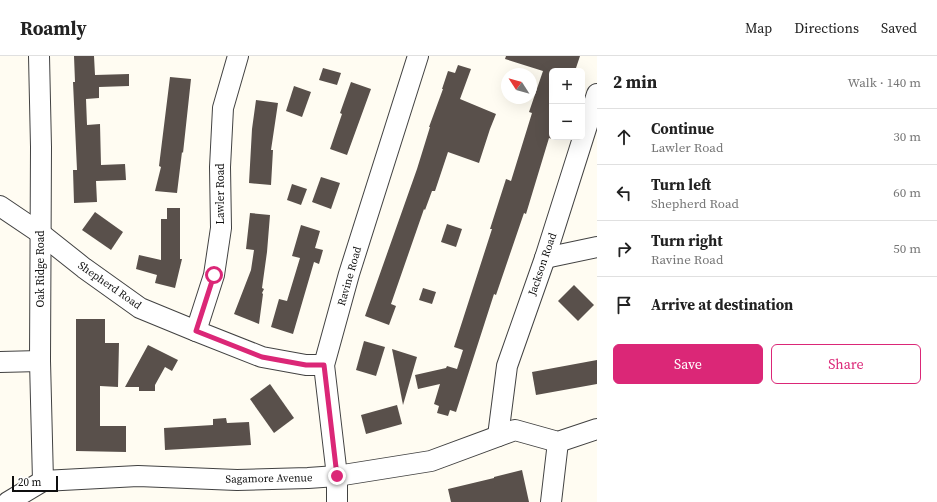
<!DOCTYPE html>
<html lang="en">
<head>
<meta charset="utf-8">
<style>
  :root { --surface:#fff; --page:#f2f2f2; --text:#222; --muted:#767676; --line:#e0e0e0; --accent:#db2777 }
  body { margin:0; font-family:"Source Serif 4",serif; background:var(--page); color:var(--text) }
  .controls { position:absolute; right:12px; top:12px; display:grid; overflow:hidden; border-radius:6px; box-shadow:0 4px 16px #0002 }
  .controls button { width:36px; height:36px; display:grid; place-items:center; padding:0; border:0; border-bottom:1px solid var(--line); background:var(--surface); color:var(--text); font:20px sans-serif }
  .compass { position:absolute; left:501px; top:12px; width:36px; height:36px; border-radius:50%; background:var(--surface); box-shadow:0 4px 16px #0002; rotate:306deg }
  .scale { position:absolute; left:12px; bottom:10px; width:46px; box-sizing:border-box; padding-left:4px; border:2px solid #0f0f0f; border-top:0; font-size:11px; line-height:14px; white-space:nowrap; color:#0f0f0f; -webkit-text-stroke:3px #fff; paint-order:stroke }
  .stop { position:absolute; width:12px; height:12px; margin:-9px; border:3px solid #db2777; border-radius:50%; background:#fff }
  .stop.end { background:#db2777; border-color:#fff; box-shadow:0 1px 4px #0008 }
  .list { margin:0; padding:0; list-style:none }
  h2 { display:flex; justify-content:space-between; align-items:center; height:52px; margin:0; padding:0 16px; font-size:17px }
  h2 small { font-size:13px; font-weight:400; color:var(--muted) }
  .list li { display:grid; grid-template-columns:26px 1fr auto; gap:12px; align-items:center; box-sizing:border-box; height:56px; padding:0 16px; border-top:1px solid var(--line) }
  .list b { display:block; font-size:15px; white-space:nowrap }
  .list p { margin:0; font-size:13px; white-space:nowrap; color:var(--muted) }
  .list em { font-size:13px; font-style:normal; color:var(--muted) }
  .actions { display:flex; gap:8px; padding:12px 16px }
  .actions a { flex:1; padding:9px 0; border:1px solid var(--accent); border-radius:6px; text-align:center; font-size:14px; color:var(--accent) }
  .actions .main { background:var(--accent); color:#fff }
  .icon { flex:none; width:22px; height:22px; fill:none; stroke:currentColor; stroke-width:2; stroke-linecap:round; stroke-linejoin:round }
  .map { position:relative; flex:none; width:597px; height:446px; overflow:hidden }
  header { display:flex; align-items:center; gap:24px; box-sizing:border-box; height:56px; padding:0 20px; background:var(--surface); border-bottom:1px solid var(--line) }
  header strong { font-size:19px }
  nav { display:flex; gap:22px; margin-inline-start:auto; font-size:14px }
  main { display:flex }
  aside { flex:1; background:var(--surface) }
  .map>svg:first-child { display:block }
</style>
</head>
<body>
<header>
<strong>Roamly</strong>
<nav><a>Map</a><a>Directions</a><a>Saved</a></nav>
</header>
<main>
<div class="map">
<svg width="597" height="446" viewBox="0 0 597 446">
  <rect width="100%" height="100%" fill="#fffcf2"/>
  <g fill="#59504b">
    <path d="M 74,0 L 94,0 L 95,19 L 129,18 L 129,30 L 99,31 L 99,42 L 86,43 L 87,69 L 100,68 L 101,109 L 125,108 L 126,124 L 96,125 L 97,146 L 74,147 L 73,114 L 77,114 L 73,26 L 75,26 Z"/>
    <path d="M 506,0 L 580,0 L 575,15 L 552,15 L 552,83 L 549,82 L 526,158 L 524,157 L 496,239 L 494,238 L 456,356 L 450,354 L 448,360 L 437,357 L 439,350 L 434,348 L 440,328 L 418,333 L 415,319 L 446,312 L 447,310 L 457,313 L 463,294 L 454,291 L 492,173 L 490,173 L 506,123 L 511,125 L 532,57 L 529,56 L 543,15 L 505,3 Z"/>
    <path d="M 458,9 L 471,13 L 460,43 L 496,58 L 490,73 L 479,107 L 448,96 L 435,135 L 432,135 L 425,154 L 424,153 L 391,248 L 396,250 L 389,269 L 365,260 L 417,113 L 430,71 L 429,71 L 443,33 L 442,33 L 448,15 L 455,17 Z"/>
    <path d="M 323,12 L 341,17 L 337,29 L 319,24 Z"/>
    <path d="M 170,21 L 191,23 L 183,97 L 182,96 L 177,137 L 155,135 L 161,111 L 159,110 Z"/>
    <path d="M 351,26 L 371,33 L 347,99 L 330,93 L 342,58 L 340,57 Z"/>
    <path d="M 294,30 L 311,36 L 302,61 L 286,55 Z"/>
    <path d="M 256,44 L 278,47 L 271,94 L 273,94 L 271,129 L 249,127 L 252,73 Z"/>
    <path d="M 321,121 L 340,127 L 331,153 L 312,146 Z"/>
    <path d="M 292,128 L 307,133 L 301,149 L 287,144 Z"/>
    <path d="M 167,152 L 180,152 L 180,203 L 182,203 L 175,232 L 155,227 L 157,219 L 136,213 L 139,199 L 161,204 L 161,163 L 167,163 Z"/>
    <path d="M 95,156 L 123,176 L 111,194 L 82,174 Z"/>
    <path d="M 250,157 L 270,159 L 267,196 L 262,232 L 264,233 L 262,237 L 263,238 L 259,268 L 234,258 L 251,214 L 254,194 L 246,193 Z"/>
    <path d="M 447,168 L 462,173 L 456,191 L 441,186 Z"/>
    <path d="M 301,169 L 320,175 L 315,192 L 323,194 L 319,208 L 314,206 L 293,278 L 271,271 L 279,243 L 287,245 L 300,202 L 292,200 Z"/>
    <path d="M 574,229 L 594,249 L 578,265 L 558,245 Z"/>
    <path d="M 423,232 L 436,236 L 432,248 L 419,244 Z"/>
    <path d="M 76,263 L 105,263 L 105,287 L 119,287 L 118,331 L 100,330 L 100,370 L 126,370 L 126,396 L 76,395 Z"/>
    <path d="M 364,285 L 385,291 L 376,320 L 356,314 Z"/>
    <path d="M 148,289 L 178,304 L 172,315 L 165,311 L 155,329 L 155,335 L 139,335 L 139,331 L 125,331 Z"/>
    <path d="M 392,293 L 417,301 L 403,349 Z"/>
    <path d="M 597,304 L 597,328 L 536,339 L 532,316 Z"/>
    <path d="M 270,328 L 294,362 L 274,377 L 250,343 Z"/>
    <path d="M 397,349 L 402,368 L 366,378 L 361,359 Z"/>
    <path d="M 226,362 L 227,367 L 249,366 L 251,389 L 165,394 L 164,372 L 213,369 L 213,363 Z"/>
    <path d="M 522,414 L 529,446 L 451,446 L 448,433 L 494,422 L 494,421 Z"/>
  </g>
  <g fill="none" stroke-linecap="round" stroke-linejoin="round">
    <defs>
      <g id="minor">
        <path d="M 39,0 L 41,91 L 40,305 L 43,425"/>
        <path d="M 0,150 L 40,177 L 84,212 L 140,252 L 196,275 L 262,301 L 306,309 L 324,309"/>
        <path d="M 545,202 L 597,191"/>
        <path d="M 196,275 L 214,219 L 221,172 L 220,111 L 223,52 L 238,0"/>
        <path d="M 0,306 L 40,305"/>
        <path d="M 498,380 L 507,310 L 545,202 L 597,38"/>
        <path d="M 8,446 L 43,425 L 138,420 L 237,424 L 308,422 L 337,420 L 431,405 L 515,374 L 558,386 L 597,373"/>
        <path d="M 337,446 L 337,420 L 324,309 L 349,218 L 418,0"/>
        <path d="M 551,446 L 558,386"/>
      </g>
    </defs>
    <use href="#minor" stroke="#424242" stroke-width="22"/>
    <use href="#minor" stroke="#fff" stroke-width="20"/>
  </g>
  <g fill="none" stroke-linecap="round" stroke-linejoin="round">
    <path stroke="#db2777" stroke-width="5" d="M 214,219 L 196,275 L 262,301 L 306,309 L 324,309 L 337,420"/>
  </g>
  <g text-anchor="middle" stroke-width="4" stroke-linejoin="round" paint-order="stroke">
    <g font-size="11" fill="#0f0f0f" stroke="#fff">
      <text transform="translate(220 138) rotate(-90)" y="4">Lawler Road</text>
      <text transform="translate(542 208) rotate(-71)" y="4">Jackson Road</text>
      <text transform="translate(40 213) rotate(-90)" y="4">Oak Ridge Road</text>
      <text transform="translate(349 220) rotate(-74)" y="4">Ravine Road</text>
      <text transform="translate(110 229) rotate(35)" y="4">Shepherd Road</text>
      <text transform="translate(269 422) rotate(-1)" y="4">Sagamore Avenue</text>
    </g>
  </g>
</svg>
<div class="controls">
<button>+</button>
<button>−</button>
</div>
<svg class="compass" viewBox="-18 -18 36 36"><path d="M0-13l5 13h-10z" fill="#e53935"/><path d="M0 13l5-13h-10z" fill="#767676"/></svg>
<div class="scale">20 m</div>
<div class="stop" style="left:214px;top:219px"></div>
<div class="stop end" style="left:337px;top:420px"></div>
</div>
<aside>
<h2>2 min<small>Walk · 140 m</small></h2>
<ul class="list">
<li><svg class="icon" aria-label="ahead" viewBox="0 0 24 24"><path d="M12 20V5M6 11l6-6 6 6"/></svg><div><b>Continue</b><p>Lawler Road</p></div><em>30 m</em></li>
<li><svg class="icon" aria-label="left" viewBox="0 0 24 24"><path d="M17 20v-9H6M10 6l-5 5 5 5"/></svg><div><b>Turn left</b><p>Shepherd Road</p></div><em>60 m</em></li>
<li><svg class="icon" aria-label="right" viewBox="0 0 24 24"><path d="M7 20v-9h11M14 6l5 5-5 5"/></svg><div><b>Turn right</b><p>Ravine Road</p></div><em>50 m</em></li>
<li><svg class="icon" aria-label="arrive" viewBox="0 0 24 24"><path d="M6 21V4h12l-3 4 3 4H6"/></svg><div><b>Arrive at destination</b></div></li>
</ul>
<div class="actions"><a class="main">Save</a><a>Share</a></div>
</aside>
</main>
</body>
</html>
